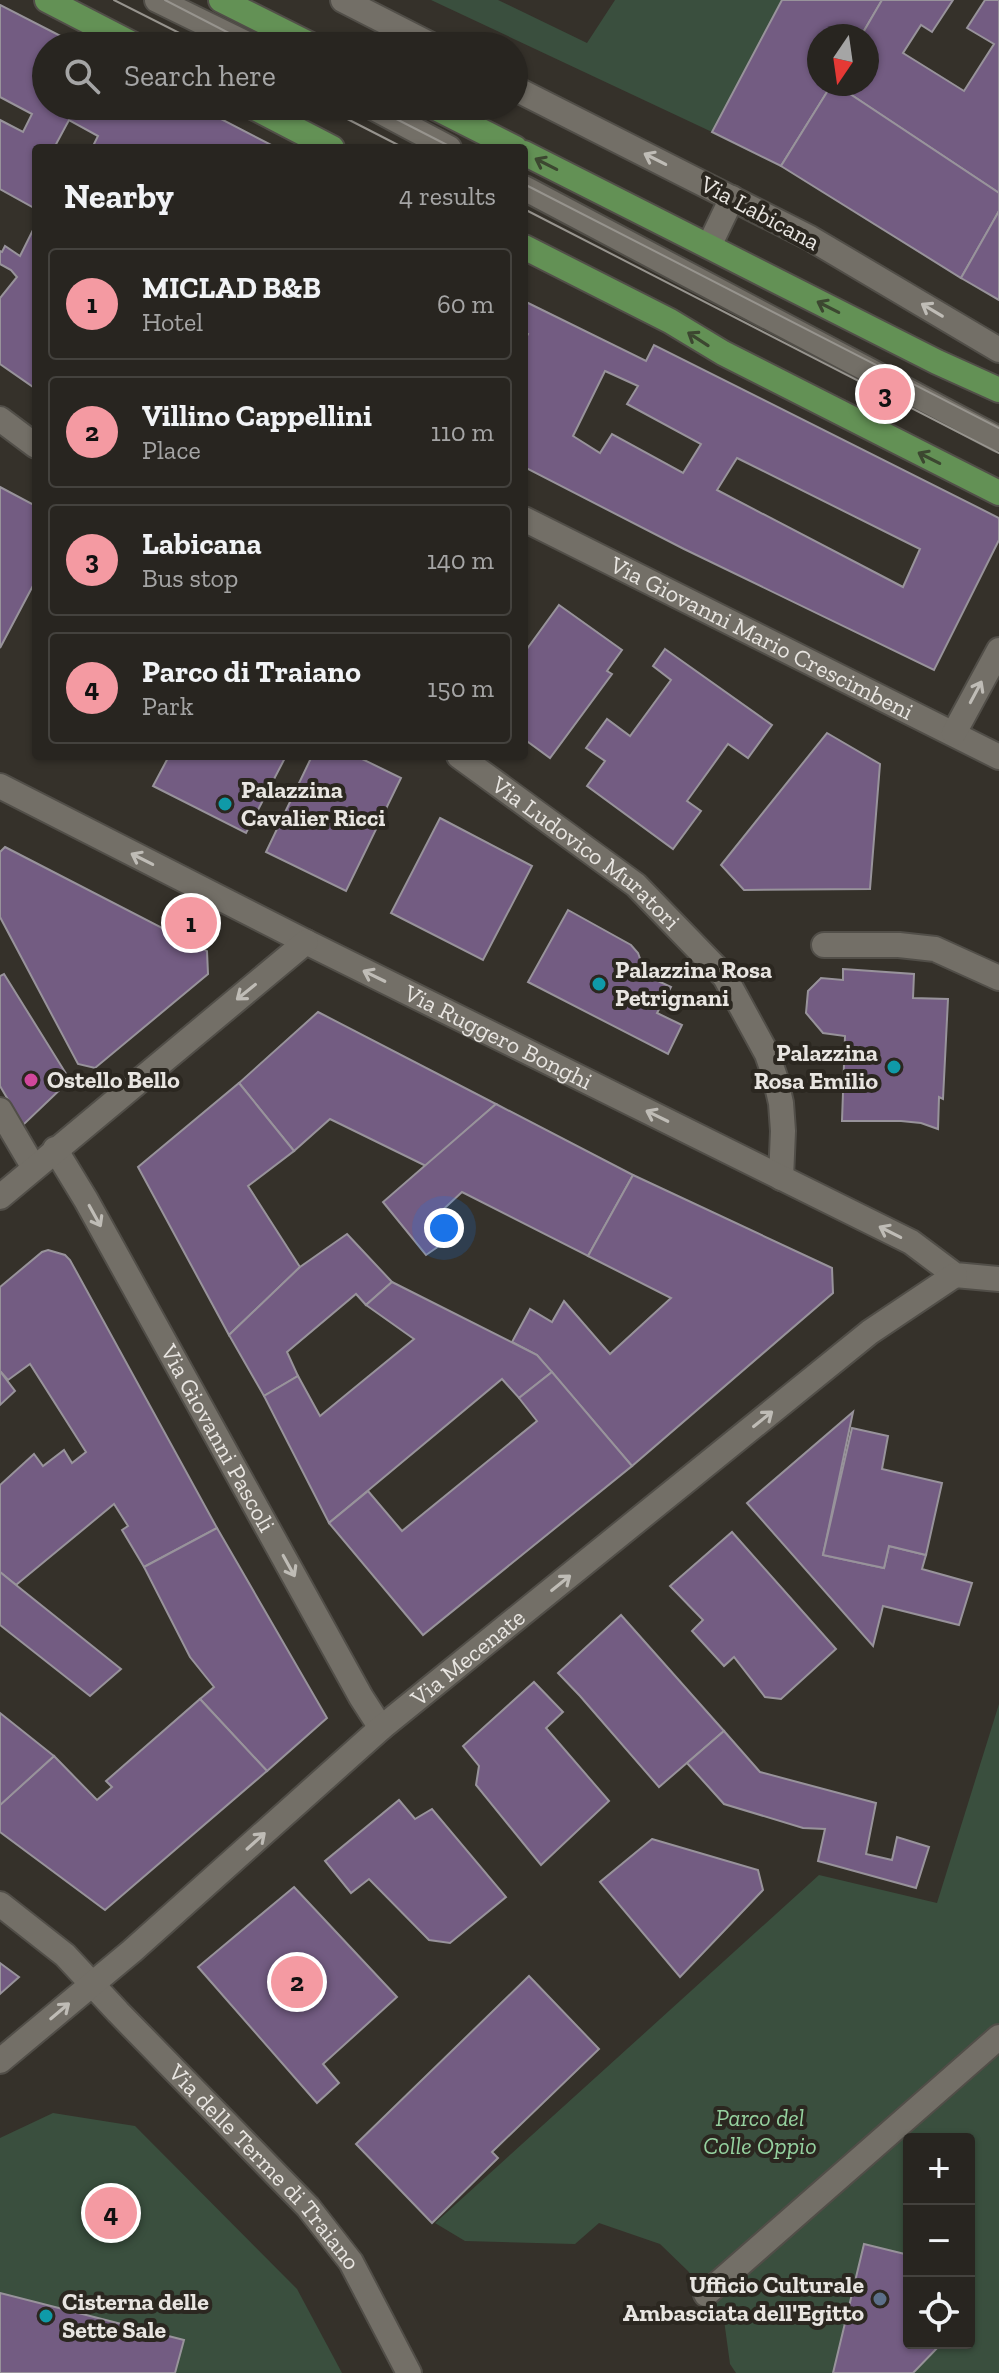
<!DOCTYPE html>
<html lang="en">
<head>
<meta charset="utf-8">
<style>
  :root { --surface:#282520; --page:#302d29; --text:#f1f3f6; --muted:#a5a5a5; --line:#44423e; --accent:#f49aa2 }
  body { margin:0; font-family:"Zilla Slab",serif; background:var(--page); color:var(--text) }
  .controls { position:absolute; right:24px; bottom:24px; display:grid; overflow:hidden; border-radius:8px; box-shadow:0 2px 6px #0004 }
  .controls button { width:72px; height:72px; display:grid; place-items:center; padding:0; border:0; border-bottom:2px solid var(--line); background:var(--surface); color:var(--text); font:40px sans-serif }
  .compass { position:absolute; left:807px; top:24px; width:72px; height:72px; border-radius:50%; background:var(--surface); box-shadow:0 2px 6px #0004; rotate:193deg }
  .you { position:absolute; left:444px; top:1228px; width:28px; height:28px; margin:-20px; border:6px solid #fff; border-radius:50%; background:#1a73e8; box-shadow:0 0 0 12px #1a73e833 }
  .badge { display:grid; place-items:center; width:52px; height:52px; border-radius:50%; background:var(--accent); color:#111; font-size:26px; font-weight:700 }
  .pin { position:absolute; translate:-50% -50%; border:4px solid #fff; box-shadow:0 2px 8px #0006 }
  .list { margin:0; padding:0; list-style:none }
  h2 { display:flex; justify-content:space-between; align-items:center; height:104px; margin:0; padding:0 32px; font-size:34px }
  h2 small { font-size:26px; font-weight:400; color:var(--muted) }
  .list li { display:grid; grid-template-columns:52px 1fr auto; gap:24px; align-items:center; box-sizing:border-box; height:112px; margin:0 16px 16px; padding:0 16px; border:2px solid var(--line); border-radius:8px }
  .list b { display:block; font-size:30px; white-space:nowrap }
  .list p { margin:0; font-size:26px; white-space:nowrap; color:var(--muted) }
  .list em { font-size:26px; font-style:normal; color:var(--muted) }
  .icon { flex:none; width:44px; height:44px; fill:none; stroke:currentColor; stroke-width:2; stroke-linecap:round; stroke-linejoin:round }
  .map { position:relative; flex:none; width:999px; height:2373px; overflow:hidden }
  .search { position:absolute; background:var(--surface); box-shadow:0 2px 6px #0004; left:32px; top:32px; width:496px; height:88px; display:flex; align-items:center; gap:20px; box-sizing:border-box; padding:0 28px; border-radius:44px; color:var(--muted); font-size:30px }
  .panel { position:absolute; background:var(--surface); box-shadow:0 2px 6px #0004; left:32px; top:144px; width:496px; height:616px; border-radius:8px }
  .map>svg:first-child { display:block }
</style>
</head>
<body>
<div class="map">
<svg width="999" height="2373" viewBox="0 0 999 2373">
  <rect width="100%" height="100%" fill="#35312a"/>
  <g fill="#3a4f3e" fill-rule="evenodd">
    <path d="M 431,0 L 498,0 L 587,43 L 615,0 L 782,0 L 712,132 Z"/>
    <path d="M 999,1704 L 999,2373 L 736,2373 L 730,2364 L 724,2320 L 688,2271 L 660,2244 L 599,2223 L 575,2244 L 465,2241 L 435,2223 L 819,1875 L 937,1903 ZM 909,2139 L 969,2139 L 969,2343 L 909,2343 Z"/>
    <path d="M 53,2113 L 135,2126 L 297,2289 L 342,2373 L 0,2373 L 0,2138 Z"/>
  </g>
  <g fill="#735c82" stroke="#98939b" stroke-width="2" fill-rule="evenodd">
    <path d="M 782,0 L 882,0 L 861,36 L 819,36 L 819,84 L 832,84 L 781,166 L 712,132 Z"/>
    <path d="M 882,0 L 953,0 L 932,32 L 921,25 L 903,53 L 964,91 L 994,44 L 967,28 L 985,0 L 999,0 L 999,193 L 835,84 L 867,84 L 867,36 L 861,36 Z"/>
    <path d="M 0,5 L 80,46 L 46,46 L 46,106 L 196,106 L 277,148 L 92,148 L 98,136 L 69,120 L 54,148 L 36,148 L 36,209 L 0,189 L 0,120 L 23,132 L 32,114 L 0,97 Z"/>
    <path d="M 832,84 L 835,84 L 999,193 L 999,211 L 961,278 L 781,166 Z"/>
    <path d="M 999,211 L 999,300 L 961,278 Z"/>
    <path d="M 36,224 L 36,389 L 0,364 L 0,298 L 17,277 L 11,270 L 0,264 L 0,251 L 2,252 L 5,246 L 20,256 Z"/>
    <path d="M 524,301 L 646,361 L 654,345 L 999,518 L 999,540 L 934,670 L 684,549 L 524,467 L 524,342 L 528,334 L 524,332 ZM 605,371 L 638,386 L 627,404 L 701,444 L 683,473 L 612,434 L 600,453 L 573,436 ZM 737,458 L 920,549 L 903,587 L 717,490 Z"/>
    <path d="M 0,487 L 36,506 L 36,580 L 0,648 Z"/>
    <path d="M 559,605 L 622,650 L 607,671 L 612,674 L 550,758 L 524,739 L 524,653 Z"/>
    <path d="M 665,649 L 772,725 L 748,758 L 728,744 L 687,801 L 701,811 L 673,849 L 587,786 L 605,761 L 586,748 L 607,719 L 630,736 L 671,680 L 653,666 Z"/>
    <path d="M 827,733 L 880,764 L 870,889 L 744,890 L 721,865 Z"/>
    <path d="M 169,756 L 286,756 L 246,833 L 153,786 Z"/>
    <path d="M 312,756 L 356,756 L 401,778 L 346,891 L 266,852 Z"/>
    <path d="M 440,818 L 532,866 L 483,960 L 391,913 Z"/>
    <path d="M 5,847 L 207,951 L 208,974 L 95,1068 L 78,1064 L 0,917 L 0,852 Z"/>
    <path d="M 568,910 L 631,945 L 638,953 L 642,964 L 641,973 L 671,987 L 657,1013 L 682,1025 L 668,1054 L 528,982 Z"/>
    <path d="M 843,969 L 914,974 L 913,998 L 948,999 L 943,1099 L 939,1097 L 938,1129 L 921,1123 L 901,1121 L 842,1121 L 845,1036 L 823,1033 L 806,1013 L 808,991 L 821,978 L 843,980 Z"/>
    <path d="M 4,974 L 70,1080 L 23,1125 L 0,1086 L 0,976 Z"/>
    <path d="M 318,1012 L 496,1104 L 426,1166 L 330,1119 L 294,1151 L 239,1083 Z"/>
    <path d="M 239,1083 L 294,1151 L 248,1186 L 300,1267 L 229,1335 L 138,1167 Z"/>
    <path d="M 496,1104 L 633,1175 L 588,1256 L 462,1192 L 435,1217 L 452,1237 L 426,1255 L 383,1202 Z"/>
    <path d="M 633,1175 L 832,1268 L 833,1293 L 632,1466 L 537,1355 L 512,1342 L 530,1309 L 552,1322 L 564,1301 L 610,1354 L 671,1298 L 588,1256 Z"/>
    <path d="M 347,1234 L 392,1282 L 366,1305 L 356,1294 L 287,1352 L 298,1376 L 264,1396 L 229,1335 L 300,1267 Z"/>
    <path d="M 48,1250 L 65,1255 L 70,1260 L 217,1528 L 144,1567 L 122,1530 L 128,1526 L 114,1504 L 16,1585 L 0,1572 L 0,1485 L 34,1454 L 43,1466 L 64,1450 L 72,1463 L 86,1452 L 30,1364 L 8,1380 L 0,1371 L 0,1287 L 42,1252 Z"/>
    <path d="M 392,1282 L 537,1355 L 552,1372 L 519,1398 L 502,1379 L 329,1523 L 264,1396 L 298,1376 L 320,1416 L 414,1339 L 366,1305 Z"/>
    <path d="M 0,1371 L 15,1391 L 0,1405 Z"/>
    <path d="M 552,1372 L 632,1466 L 423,1635 L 329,1523 L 368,1491 L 402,1531 L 537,1421 L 519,1398 Z"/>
    <path d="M 853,1412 L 823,1555 L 884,1568 L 889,1546 L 926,1555 L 922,1569 L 972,1583 L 959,1625 L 883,1606 L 873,1646 L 747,1503 Z"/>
    <path d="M 852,1428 L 888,1436 L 882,1469 L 942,1483 L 926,1555 L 889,1546 L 884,1568 L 823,1555 Z"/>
    <path d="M 217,1528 L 327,1718 L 267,1771 L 200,1699 L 214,1687 L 190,1657 L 144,1567 Z"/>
    <path d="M 732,1532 L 836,1649 L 781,1699 L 765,1697 L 734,1657 L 724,1666 L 692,1631 L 703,1620 L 670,1586 Z"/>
    <path d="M 0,1572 L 16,1585 L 121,1669 L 90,1696 L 0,1625 Z"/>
    <path d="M 621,1615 L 724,1731 L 659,1787 L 580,1696 L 558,1673 Z"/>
    <path d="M 534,1682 L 563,1712 L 546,1728 L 609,1801 L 541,1865 L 476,1785 L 479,1766 L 463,1746 Z"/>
    <path d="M 200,1699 L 267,1771 L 105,1910 L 0,1832 L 0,1805 L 54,1756 L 97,1800 L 112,1787 L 106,1781 Z"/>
    <path d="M 0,1713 L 54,1756 L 0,1805 Z"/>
    <path d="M 724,1731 L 760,1772 L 876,1803 L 866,1854 L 892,1860 L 897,1837 L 929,1847 L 916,1888 L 818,1861 L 825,1829 L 803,1828 L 724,1804 L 687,1763 Z"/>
    <path d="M 399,1800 L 415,1819 L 432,1809 L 506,1897 L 450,1943 L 429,1940 L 369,1879 L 351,1893 L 325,1861 Z"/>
    <path d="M 652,1839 L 758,1870 L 763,1890 L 680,1977 L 600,1882 Z"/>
    <path d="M 294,1887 L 397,1997 L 323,2064 L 339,2083 L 317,2103 L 198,1967 Z"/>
    <path d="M 0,1963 L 19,1977 L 0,1994 Z"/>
    <path d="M 529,1976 L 599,2049 L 492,2152 L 498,2158 L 432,2223 L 356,2144 Z"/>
    <path d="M 864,2244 L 909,2255 L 909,2343 L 942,2343 L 913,2373 L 833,2373 Z"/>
    <path d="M 0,2293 L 184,2340 L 175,2373 L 0,2373 Z"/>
  </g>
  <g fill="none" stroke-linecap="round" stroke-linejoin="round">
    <defs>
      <g id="minor">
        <path d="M 157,0 L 251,46"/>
        <path d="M 343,0 L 433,46"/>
        <path d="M 514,88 L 810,238 L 999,350"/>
        <path d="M 370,106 L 449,148"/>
        <path d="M 524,188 L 999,439"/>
        <path d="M 709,246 L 732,198"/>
        <path d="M 0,419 L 36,446"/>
        <path id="s1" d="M 524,519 L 999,757"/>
        <path d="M 954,733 L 999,650"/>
        <path id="s2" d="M 459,756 L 636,885 L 725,977 L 767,1054 L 775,1077 L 781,1103 L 783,1131 L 781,1178"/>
        <path id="s3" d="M 0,786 L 306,942 L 911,1242 L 955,1275 L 999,1279"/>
        <path d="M 824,945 L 899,945 L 935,949 L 999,978"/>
        <path d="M 0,1110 L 34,1168"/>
        <path id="s4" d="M 55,1149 L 86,1200 L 361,1697 L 381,1728"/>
        <path d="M 0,1197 L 306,942"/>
        <path id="s5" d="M 0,1904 L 65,1955 L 118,2012 L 308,2207 L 351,2262 L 409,2373"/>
        <path id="s6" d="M 0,2061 L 132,1951 L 381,1728 L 870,1332 L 955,1275"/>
        <path d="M 706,2294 L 999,2037"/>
      </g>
      <g id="major">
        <path d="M 47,0 L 136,46"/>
        <path d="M 221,0 L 313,46"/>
        <path d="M 251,106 L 332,148"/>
        <path d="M 432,106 L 515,148"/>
        <path d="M 524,153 L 937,362 L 999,390"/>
        <path d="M 524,247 L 670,321 L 723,353 L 999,493"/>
      </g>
    </defs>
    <use href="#minor" stroke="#514e48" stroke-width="28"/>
    <use href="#major" stroke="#514e48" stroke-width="28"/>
    <use href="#minor" stroke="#736f67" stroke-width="24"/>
    <use href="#major" stroke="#639155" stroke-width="24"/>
    <g stroke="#97948e" stroke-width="2">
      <path d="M 114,0 L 205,46"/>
      <path d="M 165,0 L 254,46"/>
      <path d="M 322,106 L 404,148"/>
      <path d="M 371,106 L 453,148"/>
      <path d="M 524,184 L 999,428"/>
      <path d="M 524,209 L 999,453"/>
    </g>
  </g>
  <defs><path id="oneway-shaft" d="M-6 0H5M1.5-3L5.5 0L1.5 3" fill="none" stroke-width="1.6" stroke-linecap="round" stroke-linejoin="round" transform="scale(2)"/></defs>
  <g stroke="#bfbcb6">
    <use href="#oneway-shaft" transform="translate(655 159) rotate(-153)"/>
    <use href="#oneway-shaft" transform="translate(932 310) rotate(-149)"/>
    <use href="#oneway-shaft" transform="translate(976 692) rotate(-62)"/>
    <use href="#oneway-shaft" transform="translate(142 859) rotate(-153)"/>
    <use href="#oneway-shaft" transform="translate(374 976) rotate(-154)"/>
    <use href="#oneway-shaft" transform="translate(246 992) rotate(141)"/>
    <use href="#oneway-shaft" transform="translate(657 1116) rotate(-154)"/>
    <use href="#oneway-shaft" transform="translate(95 1216) rotate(61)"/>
    <use href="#oneway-shaft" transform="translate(890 1232) rotate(-153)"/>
    <use href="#oneway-shaft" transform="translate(763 1419) rotate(-39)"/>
    <use href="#oneway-shaft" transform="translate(289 1566) rotate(61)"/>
    <use href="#oneway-shaft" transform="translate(561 1583) rotate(-39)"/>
    <use href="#oneway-shaft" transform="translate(256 1841) rotate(-42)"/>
    <use href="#oneway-shaft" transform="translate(60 2011) rotate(-40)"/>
  </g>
  <g stroke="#3c4730">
    <use href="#oneway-shaft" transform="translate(546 164) rotate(-153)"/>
    <use href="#oneway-shaft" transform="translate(828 307) rotate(-153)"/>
    <use href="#oneway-shaft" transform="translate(698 339) rotate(-147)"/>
    <use href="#oneway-shaft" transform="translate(929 458) rotate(-153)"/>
  </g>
  <g fill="#0f9aa8" stroke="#2b2720" stroke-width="3">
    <circle cx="225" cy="804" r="8"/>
    <circle cx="599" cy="984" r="8"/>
    <circle cx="894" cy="1067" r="8"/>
    <circle cx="46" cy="2316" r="8"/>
  </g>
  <circle fill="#d1479c" stroke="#2b2720" stroke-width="3" cx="31" cy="1080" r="8"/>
  <circle fill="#5c6f8a" stroke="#2b2720" stroke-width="3" cx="880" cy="2299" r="8"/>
  <g text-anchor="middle" stroke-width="8" stroke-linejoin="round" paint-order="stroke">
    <g font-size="24" fill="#e8e5e1" stroke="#2b2720">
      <text transform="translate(760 213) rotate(28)" y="8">Via Labicana</text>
      <text dy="8" stroke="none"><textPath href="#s1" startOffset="266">Via Giovanni Mario Crescimbeni</textPath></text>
      <text dy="8" stroke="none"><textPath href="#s2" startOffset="160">Via Ludovico Muratori</textPath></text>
      <text dy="8" stroke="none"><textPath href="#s3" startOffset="558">Via Ruggero Bonghi</textPath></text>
      <text dy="8" stroke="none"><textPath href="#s4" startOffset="332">Via Giovanni Pascoli</textPath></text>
      <text dy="8" stroke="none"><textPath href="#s6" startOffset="618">Via Mecenate</textPath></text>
      <text dy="8" stroke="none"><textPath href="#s5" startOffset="374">Via delle Terme di Traiano</textPath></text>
    </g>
    <g font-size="24" font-weight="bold" fill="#e8e5e1" stroke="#2b2720" text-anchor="start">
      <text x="241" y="798">Palazzina<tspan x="241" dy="28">Cavalier Ricci</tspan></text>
      <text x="615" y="978">Palazzina Rosa<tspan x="615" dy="28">Petrignani</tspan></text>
      <text x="878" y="1061" text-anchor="end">Palazzina<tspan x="878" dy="28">Rosa Emilio</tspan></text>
      <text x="47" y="1088">Ostello Bello</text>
      <text x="864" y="2293" text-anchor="end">Ufficio Culturale<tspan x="864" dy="28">Ambasciata dell'Egitto</tspan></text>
      <text x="62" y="2310">Cisterna delle<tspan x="62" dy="28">Sette Sale</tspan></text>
    </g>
    <g font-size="24" font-style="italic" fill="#95d19f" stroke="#2b2720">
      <text x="760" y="2126">Parco del<tspan x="760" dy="28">Colle Oppio</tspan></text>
    </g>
  </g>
</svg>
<div class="controls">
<button>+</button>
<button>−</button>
<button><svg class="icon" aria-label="locate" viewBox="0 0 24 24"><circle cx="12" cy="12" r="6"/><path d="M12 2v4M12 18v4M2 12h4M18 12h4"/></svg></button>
</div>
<svg class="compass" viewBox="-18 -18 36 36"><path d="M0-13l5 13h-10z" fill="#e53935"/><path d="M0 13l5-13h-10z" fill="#a5a5a5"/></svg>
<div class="you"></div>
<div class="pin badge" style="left:191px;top:923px">1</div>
<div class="pin badge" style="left:297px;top:1982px">2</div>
<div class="pin badge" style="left:885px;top:394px">3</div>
<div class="pin badge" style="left:111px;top:2213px">4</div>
<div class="search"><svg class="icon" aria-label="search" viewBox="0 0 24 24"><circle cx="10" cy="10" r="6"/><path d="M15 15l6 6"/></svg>Search here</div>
<section class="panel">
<h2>Nearby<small>4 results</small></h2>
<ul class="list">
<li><span class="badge">1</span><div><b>MICLAD B&amp;B</b><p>Hotel</p></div><em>60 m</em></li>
<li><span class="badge">2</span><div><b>Villino Cappellini</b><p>Place</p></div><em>110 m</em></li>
<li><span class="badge">3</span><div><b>Labicana</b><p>Bus stop</p></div><em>140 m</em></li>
<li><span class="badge">4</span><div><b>Parco di Traiano</b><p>Park</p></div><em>150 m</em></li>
</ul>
</section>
</div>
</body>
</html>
